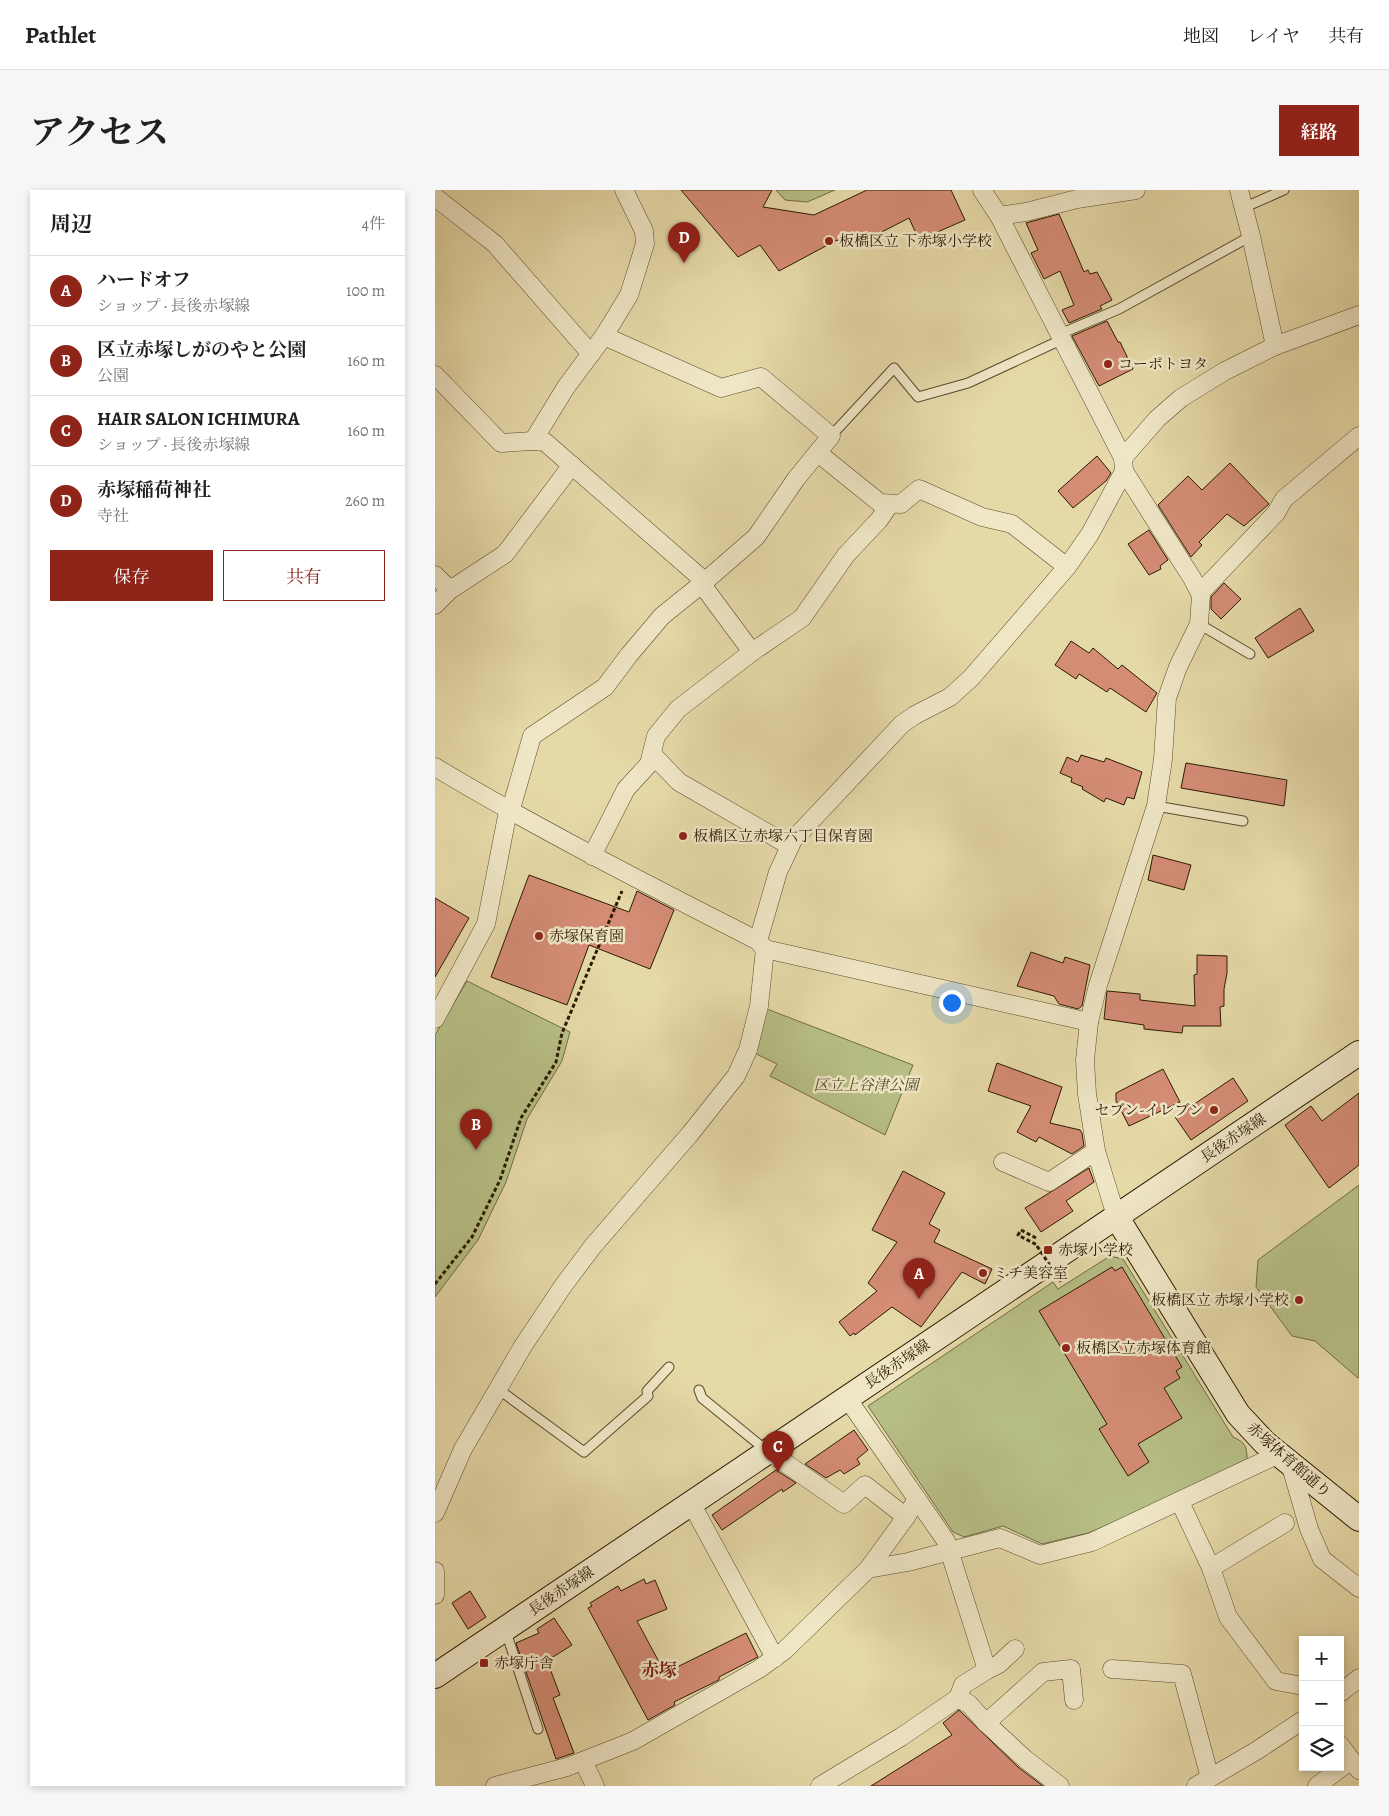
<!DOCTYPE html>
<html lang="ja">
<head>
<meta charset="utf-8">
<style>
  :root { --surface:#fff; --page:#f6f6f6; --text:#202124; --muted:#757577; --line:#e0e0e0; --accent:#8f2418 }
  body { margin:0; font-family:Alegreya,"Noto Serif JP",serif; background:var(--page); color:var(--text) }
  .controls { position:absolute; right:15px; bottom:15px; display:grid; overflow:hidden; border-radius:0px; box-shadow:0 2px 8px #0003 }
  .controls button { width:45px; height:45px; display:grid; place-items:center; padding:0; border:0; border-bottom:1px solid var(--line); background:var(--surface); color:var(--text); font:25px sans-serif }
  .you { position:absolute; left:516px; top:812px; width:18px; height:18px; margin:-12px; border:4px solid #fff; border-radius:50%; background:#1a73e8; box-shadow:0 0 0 8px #1a73e833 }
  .badge { display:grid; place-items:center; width:32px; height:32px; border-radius:50%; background:var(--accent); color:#fff; font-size:16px; font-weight:700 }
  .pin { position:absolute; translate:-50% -41px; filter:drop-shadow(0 1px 2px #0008) }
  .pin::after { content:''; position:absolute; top:26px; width:18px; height:15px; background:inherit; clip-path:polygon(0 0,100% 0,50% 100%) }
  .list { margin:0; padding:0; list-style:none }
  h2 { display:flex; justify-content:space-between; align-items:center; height:65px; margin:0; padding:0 20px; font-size:21px }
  h2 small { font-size:16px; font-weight:400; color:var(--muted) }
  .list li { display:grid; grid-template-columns:32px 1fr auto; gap:15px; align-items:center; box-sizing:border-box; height:70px; padding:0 20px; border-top:1px solid var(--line) }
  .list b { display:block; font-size:19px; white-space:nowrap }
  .list p { margin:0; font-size:16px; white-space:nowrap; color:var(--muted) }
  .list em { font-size:16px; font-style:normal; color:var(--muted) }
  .actions { display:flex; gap:10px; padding:15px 20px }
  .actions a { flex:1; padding:11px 0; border:1px solid var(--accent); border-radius:0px; text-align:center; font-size:18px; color:var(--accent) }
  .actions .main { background:var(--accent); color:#fff }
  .icon { flex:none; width:28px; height:28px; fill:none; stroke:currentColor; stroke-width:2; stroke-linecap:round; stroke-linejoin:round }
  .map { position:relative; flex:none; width:924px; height:1596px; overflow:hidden; border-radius:0px }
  header { display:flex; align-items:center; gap:30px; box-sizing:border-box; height:70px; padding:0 25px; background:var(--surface); border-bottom:1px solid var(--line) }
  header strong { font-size:24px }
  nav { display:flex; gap:28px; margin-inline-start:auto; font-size:18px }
  .intro { display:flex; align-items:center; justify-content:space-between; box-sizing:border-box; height:120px; padding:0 30px }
  h1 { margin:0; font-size:35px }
  .button { padding:12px 22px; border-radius:0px; background:var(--accent); color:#fff; font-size:18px; font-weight:700 }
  main { display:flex; gap:30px; padding:0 30px }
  aside { flex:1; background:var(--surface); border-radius:0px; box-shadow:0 2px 8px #0003 }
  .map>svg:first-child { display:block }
</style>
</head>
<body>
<header>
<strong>Pathlet</strong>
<nav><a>地図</a><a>レイヤ</a><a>共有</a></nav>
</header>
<div class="intro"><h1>アクセス</h1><a class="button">経路</a></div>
<main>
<aside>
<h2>周辺<small>4件</small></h2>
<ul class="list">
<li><span class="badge">A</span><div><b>ハードオフ</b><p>ショップ · 長後赤塚線</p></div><em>100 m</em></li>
<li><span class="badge">B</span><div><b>区立赤塚しがのやと公園</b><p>公園</p></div><em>160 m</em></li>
<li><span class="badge">C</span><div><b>HAIR SALON ICHIMURA</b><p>ショップ · 長後赤塚線</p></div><em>160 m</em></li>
<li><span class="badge">D</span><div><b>赤塚稲荷神社</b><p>寺社</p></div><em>260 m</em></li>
</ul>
<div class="actions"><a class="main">保存</a><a>共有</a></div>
</aside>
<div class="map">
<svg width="924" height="1596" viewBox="0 0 924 1596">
  <rect width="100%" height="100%" fill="#e6d9a8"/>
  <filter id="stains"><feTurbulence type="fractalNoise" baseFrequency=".004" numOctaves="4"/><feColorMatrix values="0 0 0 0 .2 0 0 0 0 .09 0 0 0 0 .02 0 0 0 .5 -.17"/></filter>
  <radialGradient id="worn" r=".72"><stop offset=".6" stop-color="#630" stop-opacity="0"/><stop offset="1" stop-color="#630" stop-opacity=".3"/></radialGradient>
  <g fill="#b7bf86" stroke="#716c44">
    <path d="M 341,0 L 400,0 L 372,12 L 350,10 Z"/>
    <path d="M 32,791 L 135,842 L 127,871 L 92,929 L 71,992 L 43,1050 L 0,1107 L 0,845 Z"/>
    <path d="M 324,816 L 478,875 L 450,945 L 335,886 L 342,874 L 313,860 Z"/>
    <path d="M 924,995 L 924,1187 L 923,1188 L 880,1151 L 857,1146 L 821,1097 L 823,1070 Z"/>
    <path d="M 675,1066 L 688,1069 L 798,1247 C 810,1252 812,1257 812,1269 L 694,1326 L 653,1343 L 607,1354 L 568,1336 L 529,1347 L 518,1342 L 433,1216 L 618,1092 L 623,1099 Z"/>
  </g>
  <g fill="#d48c75" stroke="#2b1a02">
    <path d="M 246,0 L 337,0 L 328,17 L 379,25 L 432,0 L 516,0 L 530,30 L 484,50 L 474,28 L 431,50 L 426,43 L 406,53 L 402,50 L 344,81 L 325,55 L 303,67 Z"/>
    <path d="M 624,24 L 649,82 L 653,80 L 655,84 L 662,82 L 677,110 L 665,116 L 667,119 L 634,133 L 627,120 L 639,115 L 625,81 L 609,89 L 596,63 L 603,60 L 591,33 Z"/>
    <path d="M 672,131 L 683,152 L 685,152 L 698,179 L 664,196 L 637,146 Z"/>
    <path d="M 662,266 L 676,283 L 671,291 L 638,318 L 623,301 Z"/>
    <path d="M 795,273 L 834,314 L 809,336 L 792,324 L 764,352 L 767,355 L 756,367 L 723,315 L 753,286 L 767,300 Z"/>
    <path d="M 714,340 L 733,370 L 725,376 L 726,379 L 714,385 L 693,354 Z"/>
    <path d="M 789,393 L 806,409 L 786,429 L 776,419 L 776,407 Z"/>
    <path d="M 865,418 L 879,441 L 833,468 L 820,448 Z"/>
    <path d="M 636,451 L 654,463 L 658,458 L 683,479 L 687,475 L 722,503 L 711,522 L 675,498 L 672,502 L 644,484 L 641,489 L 620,475 Z"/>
    <path d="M 646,565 L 669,572 L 671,568 L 707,582 L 699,609 L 692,607 L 689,615 L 671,608 L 669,612 L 647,599 L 648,597 L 636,592 L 637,588 L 625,583 L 632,567 L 643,572 Z"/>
    <path d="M 751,573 L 852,590 L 849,616 L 746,598 Z"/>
    <path d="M 718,665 L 756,675 L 749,700 L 713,690 Z"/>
    <path d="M 94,685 L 194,722 L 202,701 L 239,720 L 215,779 L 154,755 L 132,815 L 56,787 Z"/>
    <path d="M 0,708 L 34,728 L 0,787 Z"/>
    <path d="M 596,762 L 628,773 L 630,767 L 655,775 L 647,816 L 643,819 L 624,814 L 619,806 L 582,796 Z"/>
    <path d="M 762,765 L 792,766 L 792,783 L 789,799 L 789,816 L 785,817 L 786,836 L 748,836 L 747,843 L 709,839 L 709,835 L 669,829 L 672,801 L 705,804 L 705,810 L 760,816 L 759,785 L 762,784 Z"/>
    <path d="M 562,873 L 627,897 L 615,933 L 645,940 L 647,943 L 649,956 L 637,964 L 604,947 L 601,952 L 582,942 L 596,916 L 553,901 Z"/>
    <path d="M 728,879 L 745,912 L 694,936 L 681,911 L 681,903 Z"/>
    <path d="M 798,888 L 813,911 L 756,950 L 740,927 Z"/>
    <path d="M 924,903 L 924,975 L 894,998 L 850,935 L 876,916 L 887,931 Z"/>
    <path d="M 654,978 L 659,992 L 631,1011 L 638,1021 L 606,1042 L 590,1018 Z"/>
    <path d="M 468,981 L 510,1003 L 494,1034 L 505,1040 L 499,1052 L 557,1079 L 550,1094 L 527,1082 L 486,1137 L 457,1117 L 420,1145 L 419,1143 L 415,1146 L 404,1132 L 442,1101 L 433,1093 L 462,1052 L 437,1040 Z"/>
    <path d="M 677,1077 L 680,1081 L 687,1077 L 747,1177 L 741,1181 L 745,1188 L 729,1198 L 747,1228 L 703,1254 L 714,1272 L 693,1286 L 664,1239 L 672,1234 L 604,1121 Z"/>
    <path d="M 419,1240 L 433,1260 L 422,1269 L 425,1274 L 409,1284 L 405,1280 L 391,1288 L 370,1274 Z"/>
    <path d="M 341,1280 L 361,1293 L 348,1302 L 347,1299 L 287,1340 L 277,1325 Z"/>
    <path d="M 209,1389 L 211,1394 L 220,1390 L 232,1419 L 202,1431 L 230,1483 L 311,1443 L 323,1467 L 284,1487 L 284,1490 L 239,1512 L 240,1515 L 213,1530 L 153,1418 L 157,1416 L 155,1413 L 183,1396 L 186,1401 Z"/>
    <path d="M 35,1401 L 51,1427 L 33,1439 L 17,1413 Z"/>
    <path d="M 119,1428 L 137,1455 L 113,1470 L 116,1476 L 114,1476 L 125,1505 L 118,1508 L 139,1563 L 121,1569 L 81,1453 L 104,1443 L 102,1439 Z"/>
    <path d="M 524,1520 L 583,1577 L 608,1596 L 436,1596 L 517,1545 L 508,1533 Z"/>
  </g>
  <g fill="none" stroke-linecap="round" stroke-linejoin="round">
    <defs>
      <g id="lane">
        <path d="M 808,18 L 849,0"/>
        <path d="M 625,144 L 684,119 L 816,46"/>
        <path d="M 396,246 L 459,178 L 483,207 L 533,193 L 628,149"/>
        <path d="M 764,434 L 815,464"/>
        <path d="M 721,616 L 808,631"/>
        <path d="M 63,1199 L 149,1262 L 213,1206 L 212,1201 L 234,1177"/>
        <path d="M 264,1200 L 267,1208 L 332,1261"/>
        <path d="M 70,1439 L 103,1539"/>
      </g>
      <g id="street">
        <path d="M 547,0 L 564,26 L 688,268 L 689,281 L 757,388 L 766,405 L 764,434 L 743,477 L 732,508 L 728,569 L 721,616 L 663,795 L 654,832 L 650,870 L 652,904 L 661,961 L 681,1026"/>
        <path d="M 804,0 L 816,46 L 840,156"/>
        <path d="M 0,7 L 60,54 L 156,164"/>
        <path d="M 564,26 L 591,22 L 642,9 L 701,0"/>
        <path d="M 0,185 L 66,253 L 98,251 L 110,252 L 266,388 L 271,400 L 317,462"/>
        <path d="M 98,251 L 131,197 L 169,146 L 194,105 L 210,54 L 209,41 L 189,0"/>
        <path d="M 383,263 L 445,313 L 466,314 L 484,299 L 547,327 L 577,334 L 632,377"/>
        <path d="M 688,268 L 722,229 L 746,208 L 790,181 L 840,156 L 924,125"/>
        <path d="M 0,385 L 15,400"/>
        <path d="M 765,403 L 841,323 L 849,309 L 924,246"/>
        <path d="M 0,415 L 15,400 L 70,364 L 137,275"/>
        <path d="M 217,564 L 244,592 L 355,656"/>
        <path d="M 0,577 C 105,640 214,695 323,751 L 330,759 L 654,832"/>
        <path d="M 157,666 L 191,599 L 214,574 L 221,546 L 243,519 L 317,462 L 367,428 L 411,365 L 444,330 L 455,314"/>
        <path d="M 323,751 L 343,682 L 358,650 L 467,534 L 480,525 L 515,507 L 536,488 L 632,377 L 655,344 L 689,281"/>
        <path d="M 0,829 L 51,734 L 73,621 L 78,612 L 97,546 L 170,497 L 194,465 L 227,426 L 268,393 L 321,347 L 361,289 L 396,246 L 326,187 L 286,198 L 169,146"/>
        <path d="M 568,972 L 614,992 L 661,961"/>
        <path d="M 412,1208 L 511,1351 L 514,1360 L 552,1480 L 528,1495 L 523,1508"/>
        <path d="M 333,1261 L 409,1314 L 430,1295 L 471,1327"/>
        <path d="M 855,1273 L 874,1339 L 887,1369 L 924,1398"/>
        <path d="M 745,1312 L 776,1378 L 793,1427 L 841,1491 L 868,1496"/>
        <path d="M 256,1313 L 340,1468"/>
        <path d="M 0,1323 L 28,1259 L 88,1156 L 128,1096 L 158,1056 L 255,944 L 301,886 L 313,860 L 324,816 L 330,759"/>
        <path d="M 776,1378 L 850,1333"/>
        <path d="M 433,1379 L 473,1372 L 565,1348 L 605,1365 L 657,1352 L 844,1264"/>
        <path d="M 0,1381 L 0,1405"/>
        <path d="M 677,1479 L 747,1484 L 775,1588"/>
        <path d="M 552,1480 L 564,1474 L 580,1459"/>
        <path d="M 905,1503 L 924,1488"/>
        <path d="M 551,1533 L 608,1482 L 636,1479 L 639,1510"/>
        <path d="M 905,1555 L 924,1580"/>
        <path d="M 148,1571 L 160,1596"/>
        <path d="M 60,1596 L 132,1577 L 198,1551 L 324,1479 L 350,1460 L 433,1379 L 471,1327 L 482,1309"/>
        <path d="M 385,1596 L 466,1547 L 523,1508 L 534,1514 L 551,1533 L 590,1569 L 625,1596"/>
        <path d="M 761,1596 L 821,1561 L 868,1530"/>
        <path d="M 882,1596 L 916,1570"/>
      </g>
      <g id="secondary">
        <path d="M 681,1026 L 803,1224 L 830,1253 L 924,1329"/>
        <path d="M 0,1486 L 924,863"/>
      </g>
    </defs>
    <use href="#lane" stroke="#5a4a2c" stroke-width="11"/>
    <use href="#street" stroke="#5a4a2c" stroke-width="19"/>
    <use href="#secondary" stroke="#2b1a02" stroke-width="26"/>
    <g stroke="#2b1a02" stroke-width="3" stroke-dasharray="4 2.5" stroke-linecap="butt">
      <path d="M 601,1048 L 586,1040 L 583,1045 L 602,1055"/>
      <path d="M 0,1094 L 37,1047 L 65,990 L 86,928 L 121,872 L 127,843 L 187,701"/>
    </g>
    <use href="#lane" stroke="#efe6c6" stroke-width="9"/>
    <use href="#street" stroke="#efe6c6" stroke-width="18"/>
    <use href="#secondary" stroke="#efe6c6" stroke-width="24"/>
    <path stroke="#2b1a02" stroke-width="3" stroke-dasharray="4 2.5" stroke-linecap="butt" d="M 602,1056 L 626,1092"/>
  </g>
  <g fill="#8f2418" stroke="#efe6c6" stroke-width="2">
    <circle cx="394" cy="51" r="5"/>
    <circle cx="673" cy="174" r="5"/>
    <circle cx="248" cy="646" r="5"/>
    <circle cx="104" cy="746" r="5"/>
    <circle cx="779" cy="920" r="5"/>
    <rect x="608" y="1055" width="10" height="10" rx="2.5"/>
    <circle cx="548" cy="1083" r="5"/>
    <circle cx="864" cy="1110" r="5"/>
    <circle cx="631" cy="1158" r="5"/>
    <rect x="44" y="1468" width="10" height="10" rx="2.5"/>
  </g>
  <g text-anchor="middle" stroke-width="5" stroke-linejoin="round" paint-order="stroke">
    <g font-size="15" fill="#2b1a02" stroke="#efe6c6" text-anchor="start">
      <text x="404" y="56">板橋区立 下赤塚小学校</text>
      <text x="683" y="179">コーポトヨタ</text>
      <text x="258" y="651">板橋区立赤塚六丁目保育園</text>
      <text x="114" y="751">赤塚保育園</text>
      <text x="769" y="925" text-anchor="end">セブン-イレブン</text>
      <text x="623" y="1065">赤塚小学校</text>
      <text x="558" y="1088">ミチ美容室</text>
      <text x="854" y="1115" text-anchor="end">板橋区立 赤塚小学校</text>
      <text x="641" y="1163">板橋区立赤塚体育館</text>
      <text x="59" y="1478">赤塚庁舎</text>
    </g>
    <g font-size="15" font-style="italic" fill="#554c2a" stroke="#efe6c6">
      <text x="431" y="900">区立上谷津公園</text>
    </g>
    <g font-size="15" fill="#2b1a02" stroke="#efe6c6">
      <text transform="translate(798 948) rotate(-34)" y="5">長後赤塚線</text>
      <text transform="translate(462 1174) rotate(-34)" y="5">長後赤塚線</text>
      <text transform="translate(854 1270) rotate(41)" y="5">赤塚体育館通り</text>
      <text transform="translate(126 1401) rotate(-34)" y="5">長後赤塚線</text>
    </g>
    <g font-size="18" font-weight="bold" fill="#7a1f14" stroke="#efe6c6">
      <text x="224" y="1486">赤塚</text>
    </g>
  </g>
  <rect width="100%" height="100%" filter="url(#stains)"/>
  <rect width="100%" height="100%" fill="url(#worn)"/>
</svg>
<div class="controls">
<button>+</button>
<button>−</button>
<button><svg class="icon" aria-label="layers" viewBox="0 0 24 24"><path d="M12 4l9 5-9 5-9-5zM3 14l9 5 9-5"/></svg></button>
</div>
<div class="you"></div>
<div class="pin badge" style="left:484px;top:1109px">A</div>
<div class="pin badge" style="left:41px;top:960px">B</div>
<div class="pin badge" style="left:343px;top:1282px">C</div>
<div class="pin badge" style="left:249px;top:73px">D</div>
</div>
</main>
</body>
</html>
